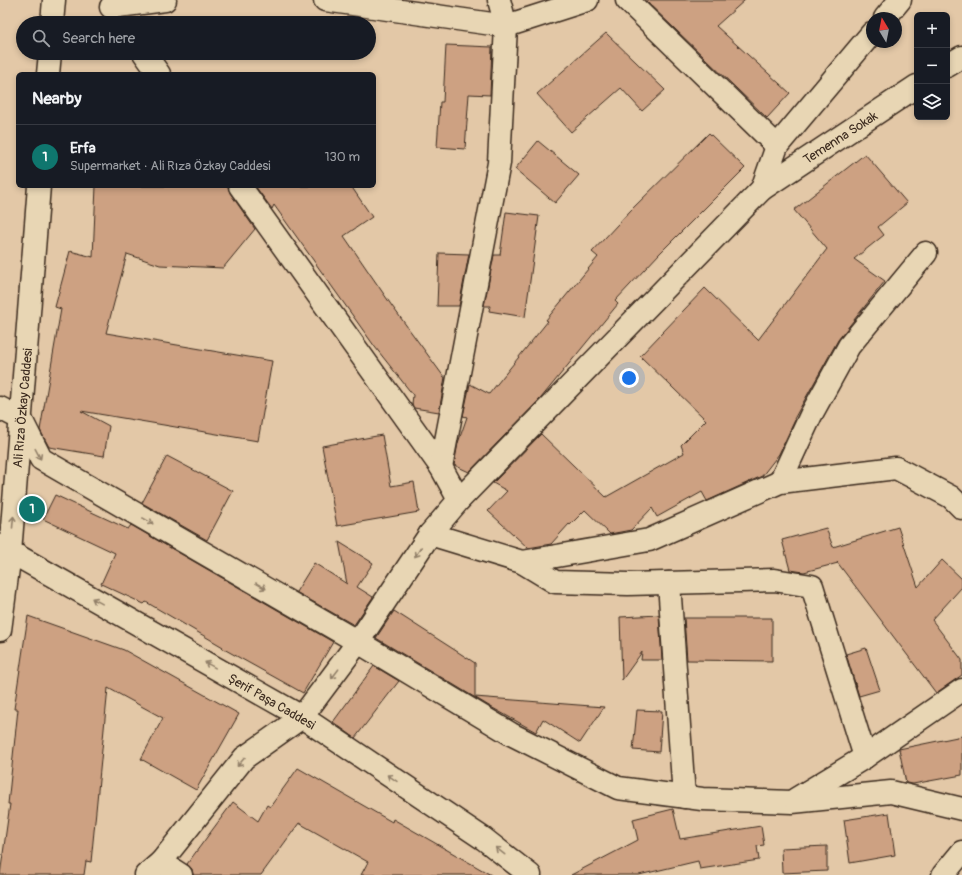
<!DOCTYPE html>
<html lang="en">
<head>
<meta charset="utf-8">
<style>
  :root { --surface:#171b24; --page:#242831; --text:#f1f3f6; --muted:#9ea1a6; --line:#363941; --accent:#0f766e }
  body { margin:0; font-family:Pangolin,sans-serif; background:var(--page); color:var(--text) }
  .controls { position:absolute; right:12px; top:12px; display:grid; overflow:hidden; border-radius:6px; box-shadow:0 2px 6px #0003 }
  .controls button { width:36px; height:36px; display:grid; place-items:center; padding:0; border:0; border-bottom:1px solid var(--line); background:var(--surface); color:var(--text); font:20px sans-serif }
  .compass { position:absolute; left:866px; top:12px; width:36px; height:36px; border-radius:50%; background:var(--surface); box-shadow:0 2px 6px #0003; rotate:350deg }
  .you { position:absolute; left:629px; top:378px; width:14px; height:14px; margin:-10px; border:3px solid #fff; border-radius:50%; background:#1a73e8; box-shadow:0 0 0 6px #1a73e833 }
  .badge { display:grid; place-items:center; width:26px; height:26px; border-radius:50%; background:var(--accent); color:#fff; font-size:13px; font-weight:700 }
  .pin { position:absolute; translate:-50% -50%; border:2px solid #fff; box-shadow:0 1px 4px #0006 }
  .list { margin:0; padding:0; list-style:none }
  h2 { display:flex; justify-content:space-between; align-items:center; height:52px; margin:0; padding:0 16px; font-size:17px }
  h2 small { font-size:13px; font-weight:400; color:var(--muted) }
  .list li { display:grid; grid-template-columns:26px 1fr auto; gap:12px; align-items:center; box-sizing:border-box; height:64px; padding:0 16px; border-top:1px solid var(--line) }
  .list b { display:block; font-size:15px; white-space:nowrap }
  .list p { margin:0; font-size:13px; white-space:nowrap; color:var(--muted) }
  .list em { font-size:13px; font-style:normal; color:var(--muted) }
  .icon { flex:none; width:22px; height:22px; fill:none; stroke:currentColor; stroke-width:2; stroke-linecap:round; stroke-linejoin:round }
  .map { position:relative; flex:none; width:962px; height:875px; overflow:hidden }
  .search { position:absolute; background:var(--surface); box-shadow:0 2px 6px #0003; left:16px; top:16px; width:360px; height:44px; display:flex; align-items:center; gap:10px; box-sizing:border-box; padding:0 14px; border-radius:22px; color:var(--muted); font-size:15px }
  .panel { position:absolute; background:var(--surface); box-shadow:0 2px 6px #0003; left:16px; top:72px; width:360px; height:116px; border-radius:6px }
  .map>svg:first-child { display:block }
</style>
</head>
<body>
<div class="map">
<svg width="962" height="875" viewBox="0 0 962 875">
  <rect width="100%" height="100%" fill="#e3c8a7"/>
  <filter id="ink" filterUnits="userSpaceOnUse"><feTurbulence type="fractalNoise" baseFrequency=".025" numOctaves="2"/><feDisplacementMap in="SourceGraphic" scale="8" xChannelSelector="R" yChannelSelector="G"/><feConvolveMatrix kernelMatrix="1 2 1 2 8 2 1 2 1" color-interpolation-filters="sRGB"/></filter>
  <g filter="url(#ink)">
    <g fill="#cda182" stroke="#3b2a1e">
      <path d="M 645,0 L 745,0 L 716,26 L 790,93 L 767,118 Z"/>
      <path d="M 606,33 L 665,90 L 642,111 L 621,88 L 571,132 L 537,94 Z"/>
      <path d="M 446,45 L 492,47 L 490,95 L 469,94 L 465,149 L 437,147 L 440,102 L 443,102 Z"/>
      <path d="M 709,133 L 745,168 L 660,253 L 615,301 L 618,304 L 541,398 L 469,472 L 454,465 L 458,443 L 467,417 L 463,416 L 470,384 L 489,394 L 548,321 L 546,320 L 598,257 L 592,252 L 630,211 Z"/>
      <path d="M 538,141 L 579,175 L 555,203 L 515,169 Z"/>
      <path d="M 865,154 L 907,203 L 878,227 L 884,235 L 854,259 L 885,281 L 838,340 L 794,419 L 795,420 L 779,454 L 762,476 L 707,501 L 702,492 L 657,517 L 652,508 L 631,530 L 610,534 L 585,510 L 570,525 L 569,524 L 551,544 L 528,548 L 488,511 L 507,491 L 493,483 L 541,434 L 606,497 L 684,453 L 681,445 L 706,420 L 640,356 L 705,288 L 758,340 L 827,249 L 794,210 Z"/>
      <path d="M 96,186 L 228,186 L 230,193 L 255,229 L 223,268 L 160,265 L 127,254 L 106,333 L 272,361 L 258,441 L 81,411 L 109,426 L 104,456 L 49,447 L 40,430 L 61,309 L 55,307 L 70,251 L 93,257 Z"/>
      <path d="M 255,186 L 351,186 L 372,217 L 344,236 L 392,306 L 444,377 L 445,377 L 439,412 L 414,408 L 412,404 L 413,395 L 375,347 L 274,205 L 272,209 Z"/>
      <path d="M 506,212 L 539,216 L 525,317 L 489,311 L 490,306 L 484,306 L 494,255 L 500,255 Z"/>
      <path d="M 439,253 L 469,254 L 459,306 L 437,306 Z"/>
      <path d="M 382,435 L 391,486 L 414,482 L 419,512 L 337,526 L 322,446 Z"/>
      <path d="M 167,456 L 233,491 L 207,540 L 142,503 Z"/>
      <path d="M 55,495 L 128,529 L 131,525 L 333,642 L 303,693 L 222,648 L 223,647 L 146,602 L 144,604 L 101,584 L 115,553 L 43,519 Z"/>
      <path d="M 898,527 L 918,587 L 942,560 L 962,579 L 962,587 L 932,620 L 962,660 L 962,675 L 936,693 L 837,562 L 838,563 L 804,572 L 790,570 L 782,540 L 826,528 L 833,547 Z"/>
      <path d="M 339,542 L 373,563 L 357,587 L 373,597 L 354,625 L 296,592 L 314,563 L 347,584 Z"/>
      <path d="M 394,611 L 475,663 L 475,697 L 604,707 L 580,743 L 543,719 L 536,732 L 489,706 L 376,638 Z"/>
      <path d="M 659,615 L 662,660 L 641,660 L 642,652 L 622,680 L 620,617 Z"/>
      <path d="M 28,616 L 124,650 L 239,714 L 196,790 L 141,759 L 163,718 L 108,688 L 91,862 L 86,861 L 84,875 L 0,875 L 10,804 L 8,804 L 18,709 L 14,709 Z"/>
      <path d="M 684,618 L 772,618 L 772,661 L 687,660 Z"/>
      <path d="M 866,648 L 880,690 L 859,696 L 846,654 Z"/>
      <path d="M 374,666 L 399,681 L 355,738 L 333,722 Z"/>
      <path d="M 637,710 L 662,711 L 659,752 L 633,750 Z"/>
      <path d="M 962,736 L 962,775 L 913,784 L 906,783 L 899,749 Z"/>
      <path d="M 298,768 L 392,822 L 393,819 L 491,875 L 361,875 L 368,862 L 299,823 L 261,875 L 193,875 L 192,869 L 187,864 L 233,802 L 258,821 L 267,805 L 270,807 Z"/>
      <path d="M 673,809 L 680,839 L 761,826 L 764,845 L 757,846 L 759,860 L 700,869 L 698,861 L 639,875 L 571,875 L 638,840 L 633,819 Z"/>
      <path d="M 889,813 L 895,855 L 850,863 L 844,820 Z"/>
      <path d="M 827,846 L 827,871 L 782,873 L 781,848 Z"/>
    </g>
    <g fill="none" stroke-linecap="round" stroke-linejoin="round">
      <defs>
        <g id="minor">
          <path d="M 325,0 L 506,26 L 587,0"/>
          <path d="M 627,0 L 777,146"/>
          <path d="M 111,7 L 165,0"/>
          <path d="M 885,18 L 900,0"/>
          <path d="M 52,23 L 54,0"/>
          <path d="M 144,53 L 159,74"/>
          <path d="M 947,66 L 962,57"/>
          <path d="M 48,74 L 50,53"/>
          <path d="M 240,186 L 441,467 L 459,500"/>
          <path d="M 762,189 L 917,86"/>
          <path d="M 0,408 L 21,419 L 41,459 L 358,642 L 511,734 L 618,788 L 702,799 L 792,802 L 891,792 L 962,809"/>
          <path d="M 441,467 L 499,163 L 506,26 L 499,0"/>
          <path d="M 780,482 L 811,415 L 849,346 L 926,253"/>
          <path d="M 430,534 L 522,562 L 649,540 L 780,482 L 896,468 L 951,497 L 962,508"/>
          <path d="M 0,546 L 302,717 L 484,839 L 530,875"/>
          <path d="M 522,562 L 555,582 L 628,584 L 774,580 L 812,586 L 865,757"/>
          <path d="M 669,583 L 684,797"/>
          <path d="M 0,630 L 10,553 L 39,186"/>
          <path d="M 796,799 L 865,757 L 962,690"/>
          <path d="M 161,862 L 181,875"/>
          <path d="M 146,875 L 161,862 L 244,758 L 302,717 L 358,642 L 430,534 L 459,500 L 762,189 L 777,146 L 872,33"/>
          <path d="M 943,875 L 962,852"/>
        </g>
      </defs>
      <use href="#minor" stroke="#3b2a1e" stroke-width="25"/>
      <use href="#minor" stroke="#e8d6b4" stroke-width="22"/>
    </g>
    <defs><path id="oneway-shaft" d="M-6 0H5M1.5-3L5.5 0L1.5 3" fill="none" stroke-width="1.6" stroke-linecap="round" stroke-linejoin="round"/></defs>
    <g stroke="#928069">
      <use href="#oneway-shaft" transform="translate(38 454) rotate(62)"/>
      <use href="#oneway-shaft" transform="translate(148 521) rotate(30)"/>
      <use href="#oneway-shaft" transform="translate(13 522) rotate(-85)"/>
      <use href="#oneway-shaft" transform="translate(418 552) rotate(123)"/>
      <use href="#oneway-shaft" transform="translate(261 586) rotate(30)"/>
      <use href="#oneway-shaft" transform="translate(97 601) rotate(-151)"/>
      <use href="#oneway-shaft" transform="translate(210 665) rotate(-151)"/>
      <use href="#oneway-shaft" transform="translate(335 674) rotate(127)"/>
      <use href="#oneway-shaft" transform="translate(241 762) rotate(131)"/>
      <use href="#oneway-shaft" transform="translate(392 778) rotate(-146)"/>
      <use href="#oneway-shaft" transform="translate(500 851) rotate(-142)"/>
    </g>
  </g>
  <g text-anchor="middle" stroke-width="3" stroke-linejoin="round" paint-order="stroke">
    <g font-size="13" fill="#3b2a1e" stroke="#e8d6b4">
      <text transform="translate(840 137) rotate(-33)" y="5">Temenna Sokak</text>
      <text transform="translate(22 408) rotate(-85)" y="5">Ali Rıza Özkay Caddesi</text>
      <text transform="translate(272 701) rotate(30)" y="5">Şerif Paşa Caddesi</text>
    </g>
  </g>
</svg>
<div class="controls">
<button>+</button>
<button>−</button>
<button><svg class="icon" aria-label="layers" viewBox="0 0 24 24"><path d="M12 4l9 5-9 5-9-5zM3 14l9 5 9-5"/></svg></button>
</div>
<svg class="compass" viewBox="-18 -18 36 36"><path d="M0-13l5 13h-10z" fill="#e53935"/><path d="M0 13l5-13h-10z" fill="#9ea1a6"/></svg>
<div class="you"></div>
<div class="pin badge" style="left:32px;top:509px">1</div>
<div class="search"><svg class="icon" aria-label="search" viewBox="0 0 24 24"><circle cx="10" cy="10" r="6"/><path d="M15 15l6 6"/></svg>Search here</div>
<section class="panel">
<h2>Nearby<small></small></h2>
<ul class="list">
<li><span class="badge">1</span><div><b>Erfa</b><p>Supermarket · Ali Rıza Özkay Caddesi</p></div><em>130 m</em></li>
</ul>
</section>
</div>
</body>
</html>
